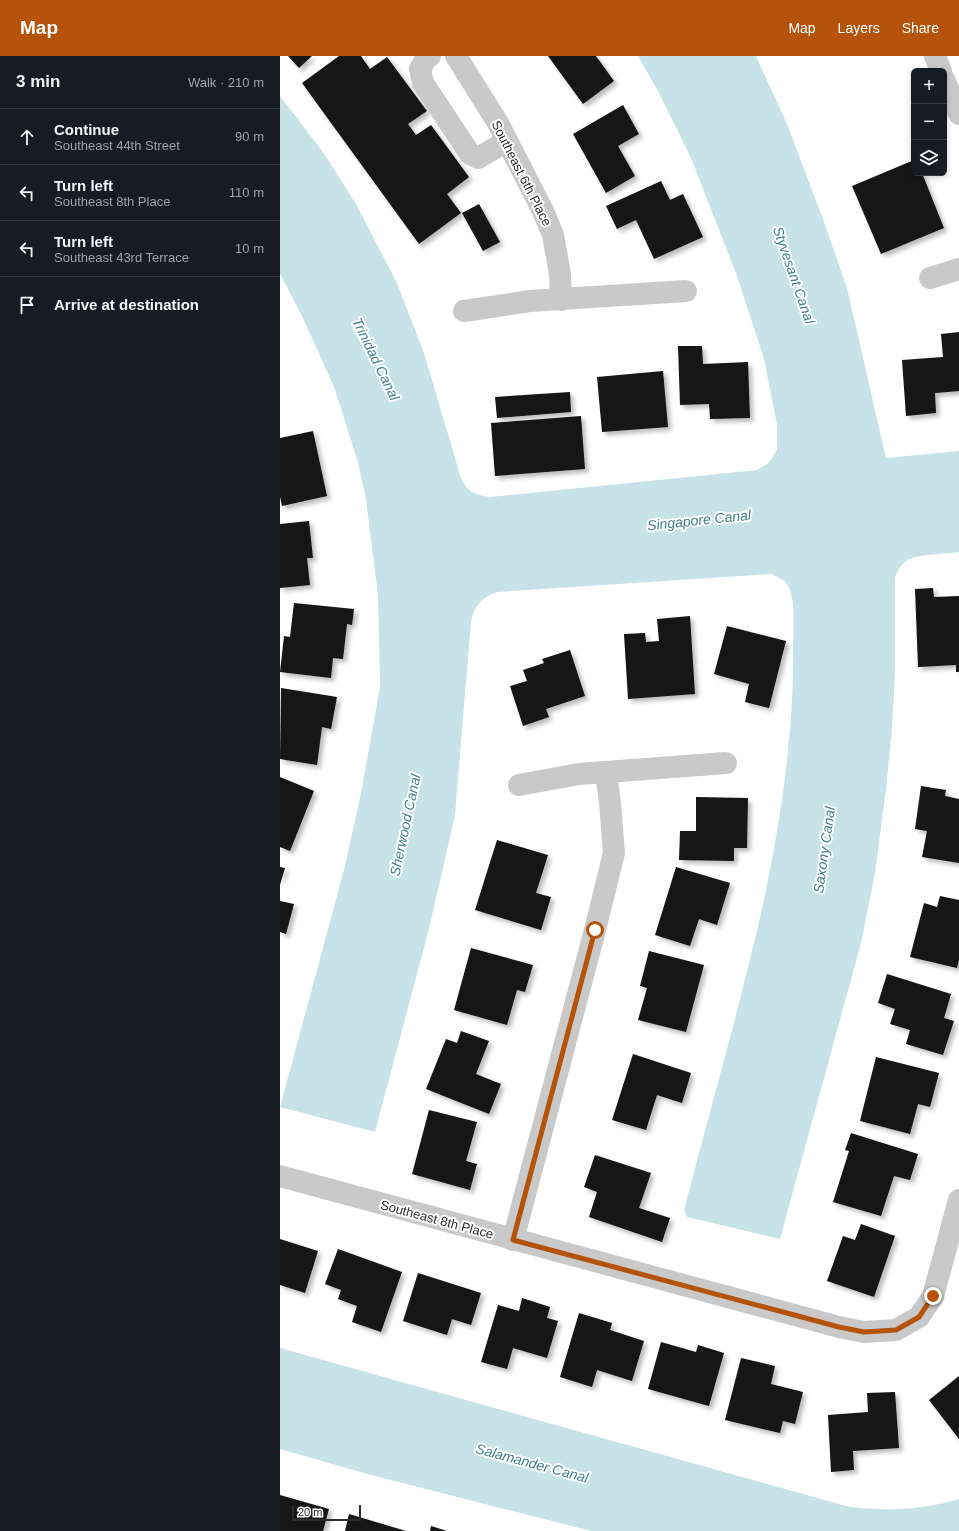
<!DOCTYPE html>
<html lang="en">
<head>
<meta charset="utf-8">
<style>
  :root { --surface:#171b24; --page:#20242c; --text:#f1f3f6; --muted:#9ea1a6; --line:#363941; --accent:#b45309 }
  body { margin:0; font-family:Helvetica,sans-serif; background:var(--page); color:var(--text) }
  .controls { position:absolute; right:12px; top:12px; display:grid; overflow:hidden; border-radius:6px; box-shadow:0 2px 6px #0003 }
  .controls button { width:36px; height:36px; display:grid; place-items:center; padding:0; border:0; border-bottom:1px solid var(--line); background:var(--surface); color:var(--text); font:20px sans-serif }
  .scale { position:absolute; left:12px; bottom:10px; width:69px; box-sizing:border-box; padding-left:4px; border:2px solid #2c2c2c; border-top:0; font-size:11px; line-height:14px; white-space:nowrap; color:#2c2c2c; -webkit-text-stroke:3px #fff; paint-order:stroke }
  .stop { position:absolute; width:12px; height:12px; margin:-9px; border:3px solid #b45309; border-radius:50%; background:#fff }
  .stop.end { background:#b45309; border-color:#fff; box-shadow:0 1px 4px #0008 }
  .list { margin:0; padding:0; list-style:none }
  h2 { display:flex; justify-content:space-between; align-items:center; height:52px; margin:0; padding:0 16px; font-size:17px }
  h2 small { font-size:13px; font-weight:400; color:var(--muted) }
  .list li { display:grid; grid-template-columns:26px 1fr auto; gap:12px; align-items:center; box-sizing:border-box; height:56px; padding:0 16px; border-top:1px solid var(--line) }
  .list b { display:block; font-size:15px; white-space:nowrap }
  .list p { margin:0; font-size:13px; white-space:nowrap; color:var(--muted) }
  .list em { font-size:13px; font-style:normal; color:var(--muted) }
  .icon { flex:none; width:22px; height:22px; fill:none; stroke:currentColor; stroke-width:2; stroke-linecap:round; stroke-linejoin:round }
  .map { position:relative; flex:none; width:679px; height:1475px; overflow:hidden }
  header { display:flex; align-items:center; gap:24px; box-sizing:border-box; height:56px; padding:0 20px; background:var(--accent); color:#fff }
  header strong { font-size:19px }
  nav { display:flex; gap:22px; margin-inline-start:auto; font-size:14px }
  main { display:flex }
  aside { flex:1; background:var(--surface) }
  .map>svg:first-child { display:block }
</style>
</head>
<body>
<header>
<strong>Map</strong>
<nav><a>Map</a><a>Layers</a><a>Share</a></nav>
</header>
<main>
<aside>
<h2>3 min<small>Walk · 210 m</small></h2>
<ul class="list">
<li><svg class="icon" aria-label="ahead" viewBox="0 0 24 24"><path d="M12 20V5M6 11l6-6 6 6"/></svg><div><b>Continue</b><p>Southeast 44th Street</p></div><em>90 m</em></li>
<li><svg class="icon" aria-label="left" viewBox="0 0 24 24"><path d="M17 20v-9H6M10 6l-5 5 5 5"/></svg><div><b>Turn left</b><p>Southeast 8th Place</p></div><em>110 m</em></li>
<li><svg class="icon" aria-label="left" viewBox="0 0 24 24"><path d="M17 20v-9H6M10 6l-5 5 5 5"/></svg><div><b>Turn left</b><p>Southeast 43rd Terrace</p></div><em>10 m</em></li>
<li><svg class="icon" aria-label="arrive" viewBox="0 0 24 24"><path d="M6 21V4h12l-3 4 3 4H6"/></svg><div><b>Arrive at destination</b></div></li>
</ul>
</aside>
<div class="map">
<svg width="679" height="1475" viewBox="0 0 679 1475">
  <defs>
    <filter id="shadow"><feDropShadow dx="3.5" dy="3.5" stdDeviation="2" flood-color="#0004"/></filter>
  </defs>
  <rect width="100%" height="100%" fill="#fff"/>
  <g fill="#c8e3e8">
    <path d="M 358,0 L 476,0 L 507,68 L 543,163 L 567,232 L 606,402 L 679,395 L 679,496 C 666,498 635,498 626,505 C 620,509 618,515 615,521 L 615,615 L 612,673 L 606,734 L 595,817 L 581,887 L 500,1183 L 407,1161 L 404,1154 C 430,1053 459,954 482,853 C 500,768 514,681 513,594 C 513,577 516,546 509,532 C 506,524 498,521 491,518 L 217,536 C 201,542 194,550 191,566 L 175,759 L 149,873 L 95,1076 L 0,1051 L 65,810 L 81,737 L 100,631 L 98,539 L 86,444 L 78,406 L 54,331 L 22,260 L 0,218 L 0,40 L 43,96 L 76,148 L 117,227 L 144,297 L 181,422 C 188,437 194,438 210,441 L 477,414 L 487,408 L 493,401 L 497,393 L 497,369 L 484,303 L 457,220 L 411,102 L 379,37 Z"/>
    <path d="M 0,1292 L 566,1450 C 604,1456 642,1454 679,1443 L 679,1475 L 311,1475 L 91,1419 L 0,1393 Z"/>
  </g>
  <g fill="#131313" filter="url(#shadow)">
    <path d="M 8,0 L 32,0 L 19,12 Z"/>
    <path d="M 59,0 L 81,0 L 90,13 L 107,1 L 147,55 L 128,68 L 136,79 L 151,69 L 189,121 L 167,138 L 181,157 L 139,188 L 22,27 Z"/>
    <path d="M 268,0 L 316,0 L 334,25 L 303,48 Z"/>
    <path d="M 343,49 L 359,78 L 338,90 L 355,120 L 326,137 L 293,78 Z"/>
    <path d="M 634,104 L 634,117 L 642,117 L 664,172 L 601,198 L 572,130 Z"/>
    <path d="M 381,125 L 390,144 L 403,138 L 423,181 L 374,203 L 356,164 L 337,173 L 326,150 Z"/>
    <path d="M 199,148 L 220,186 L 203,195 L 182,157 Z"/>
    <path d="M 679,276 L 679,335 L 655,337 L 656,357 L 626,360 L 622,304 L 663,301 L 661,278 Z"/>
    <path d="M 398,290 L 422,290 L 423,308 L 468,306 L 470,362 L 430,363 L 429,348 L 400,349 Z"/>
    <path d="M 383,315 L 388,371 L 322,376 L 317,321 Z"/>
    <path d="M 290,336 L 291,356 L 217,362 L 215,341 Z"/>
    <path d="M 301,360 L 305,413 L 215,420 L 211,367 Z"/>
    <path d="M 33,375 L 47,440 L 2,450 L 0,441 L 0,382 Z"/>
    <path d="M 29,465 L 33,502 L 27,502 L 30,529 L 0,532 L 0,468 Z"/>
    <path d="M 653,532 L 654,541 L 679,540 L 679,616 L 676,616 L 676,609 L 638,611 L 635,533 Z"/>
    <path d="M 14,547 L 74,553 L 72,569 L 67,568 L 63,603 L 53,602 L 51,622 L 0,616 L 4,580 L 10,581 Z"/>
    <path d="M 410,560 L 415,638 L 348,643 L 344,578 L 365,577 L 366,586 L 379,585 L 377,563 Z"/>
    <path d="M 447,570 L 506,585 L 489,652 L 465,646 L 469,628 L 434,618 Z"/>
    <path d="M 290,594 L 305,640 L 266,653 L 269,661 L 243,670 L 230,630 L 247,625 L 243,614 L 264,607 L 262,603 Z"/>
    <path d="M 1,632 L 57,641 L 51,673 L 42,671 L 37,709 L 0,703 Z"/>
    <path d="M 0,721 L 34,735 L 10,795 L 0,791 Z"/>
    <path d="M 641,730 L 666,734 L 665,740 L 679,743 L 679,807 L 642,801 L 647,775 L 635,773 Z"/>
    <path d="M 416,741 L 468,742 L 467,792 L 454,792 L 454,805 L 399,804 L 400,775 L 416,775 Z"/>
    <path d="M 217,784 L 268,799 L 256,837 L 271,841 L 261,874 L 195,854 Z"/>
    <path d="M 0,811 L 5,812 L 0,829 Z"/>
    <path d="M 396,811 L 450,827 L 437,869 L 419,863 L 410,890 L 375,879 Z"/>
    <path d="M 660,840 L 679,844 L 679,904 L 677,912 L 630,901 L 644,847 L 657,851 Z"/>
    <path d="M 0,845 L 14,848 L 6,878 L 0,876 Z"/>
    <path d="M 191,892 L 253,909 L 245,936 L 237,934 L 227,969 L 174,954 Z"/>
    <path d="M 369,895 L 424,909 L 406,976 L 358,964 L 367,932 L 360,930 Z"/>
    <path d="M 607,918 L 671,938 L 664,962 L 674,965 L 663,999 L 626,988 L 630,974 L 610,968 L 615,953 L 598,947 Z"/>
    <path d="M 181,975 L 209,985 L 196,1018 L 221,1028 L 209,1058 L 146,1033 L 166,983 L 177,987 Z"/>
    <path d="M 353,998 L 411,1017 L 402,1047 L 377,1039 L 366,1074 L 332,1064 Z"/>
    <path d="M 596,1001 L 659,1017 L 650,1051 L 638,1048 L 630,1078 L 580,1065 Z"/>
    <path d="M 149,1054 L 197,1066 L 186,1105 L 197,1108 L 190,1134 L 132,1118 Z"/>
    <path d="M 571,1077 L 638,1098 L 630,1124 L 614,1120 L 601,1160 L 553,1146 L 569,1095 L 565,1094 Z"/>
    <path d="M 315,1099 L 371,1117 L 359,1152 L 390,1162 L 382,1186 L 309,1161 L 317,1136 L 304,1131 Z"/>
    <path d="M 581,1168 L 615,1180 L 594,1241 L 547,1225 L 563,1180 L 575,1184 Z"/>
    <path d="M 0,1183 L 38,1195 L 25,1237 L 0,1229 Z"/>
    <path d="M 58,1193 L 122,1216 L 101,1276 L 72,1266 L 77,1250 L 58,1243 L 61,1234 L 45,1228 Z"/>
    <path d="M 138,1217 L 201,1237 L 191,1269 L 172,1263 L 167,1279 L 123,1265 Z"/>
    <path d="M 242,1242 L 270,1251 L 267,1262 L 278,1265 L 267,1302 L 233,1292 L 227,1313 L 201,1306 L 218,1249 L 239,1255 Z"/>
    <path d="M 299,1257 L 332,1267 L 330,1274 L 364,1285 L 352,1325 L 317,1314 L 312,1331 L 280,1321 Z"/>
    <path d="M 381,1286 L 416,1296 L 418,1289 L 444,1297 L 429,1350 L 368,1333 Z"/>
    <path d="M 461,1302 L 495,1310 L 491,1328 L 523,1336 L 515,1368 L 503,1365 L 500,1377 L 445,1364 Z"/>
    <path d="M 679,1320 L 679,1383 L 649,1344 Z"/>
    <path d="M 615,1336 L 619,1392 L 573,1395 L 574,1414 L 551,1416 L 548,1359 L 588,1356 L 587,1337 Z"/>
    <path d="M 0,1439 L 49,1453 L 43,1475 L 0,1475 Z"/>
    <path d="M 69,1458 L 126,1475 L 65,1475 Z"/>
    <path d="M 151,1470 L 167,1475 L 150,1475 Z"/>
  </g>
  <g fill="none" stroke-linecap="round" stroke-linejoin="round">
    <g stroke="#c9c9c9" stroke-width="22">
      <path d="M 150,0 L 146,3 L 140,13 L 143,27 L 190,98 L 198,102 L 227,85"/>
      <path d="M 176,0 L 218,67 L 263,155 L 273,179 L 280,218 L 281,244"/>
      <path d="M 655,0 L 661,15"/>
      <path d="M 664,23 L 679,58"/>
      <path d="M 650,222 L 679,213"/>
      <path d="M 184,255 L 250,245 L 406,235"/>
      <path d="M 239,729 L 299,718 L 446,707"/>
      <path d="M 0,1120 L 559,1271 L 584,1276 L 616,1274 L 639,1261 L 653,1240 L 679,1144"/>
      <path d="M 233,1184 L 315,874 L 334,797 L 330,747 L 326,717"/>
    </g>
  </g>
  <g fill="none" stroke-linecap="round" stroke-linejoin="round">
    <path stroke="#b45309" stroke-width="5" d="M 315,874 L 233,1184 L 559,1271 L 584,1276 L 616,1274 L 639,1261 L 653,1240"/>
  </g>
  <g text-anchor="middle" stroke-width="4" stroke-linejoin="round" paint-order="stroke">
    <g font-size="13" fill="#2c2c2c" stroke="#fff">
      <text transform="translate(242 117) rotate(63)" y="5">Southeast 6th Place</text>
      <text transform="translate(157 1163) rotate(15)" y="5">Southeast 8th Place</text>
    </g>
    <g font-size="14" font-style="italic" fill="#417e88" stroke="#fff">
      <text transform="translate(514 219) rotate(71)" y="5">Styvesant Canal</text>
      <text transform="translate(96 303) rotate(64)" y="5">Trinidad Canal</text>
      <text transform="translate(419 464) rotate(-6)" y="5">Singapore Canal</text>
      <text transform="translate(125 769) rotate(-78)" y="5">Sherwood Canal</text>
      <text transform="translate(544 794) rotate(-82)" y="5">Saxony Canal</text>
      <text transform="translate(252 1407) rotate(15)" y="5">Salamander Canal</text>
    </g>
  </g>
</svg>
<div class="controls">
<button>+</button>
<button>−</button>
<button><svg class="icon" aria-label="layers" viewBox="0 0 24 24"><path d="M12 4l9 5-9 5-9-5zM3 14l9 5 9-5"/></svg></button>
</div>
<div class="scale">20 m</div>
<div class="stop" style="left:315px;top:874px"></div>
<div class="stop end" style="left:653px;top:1240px"></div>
</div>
</main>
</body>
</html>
